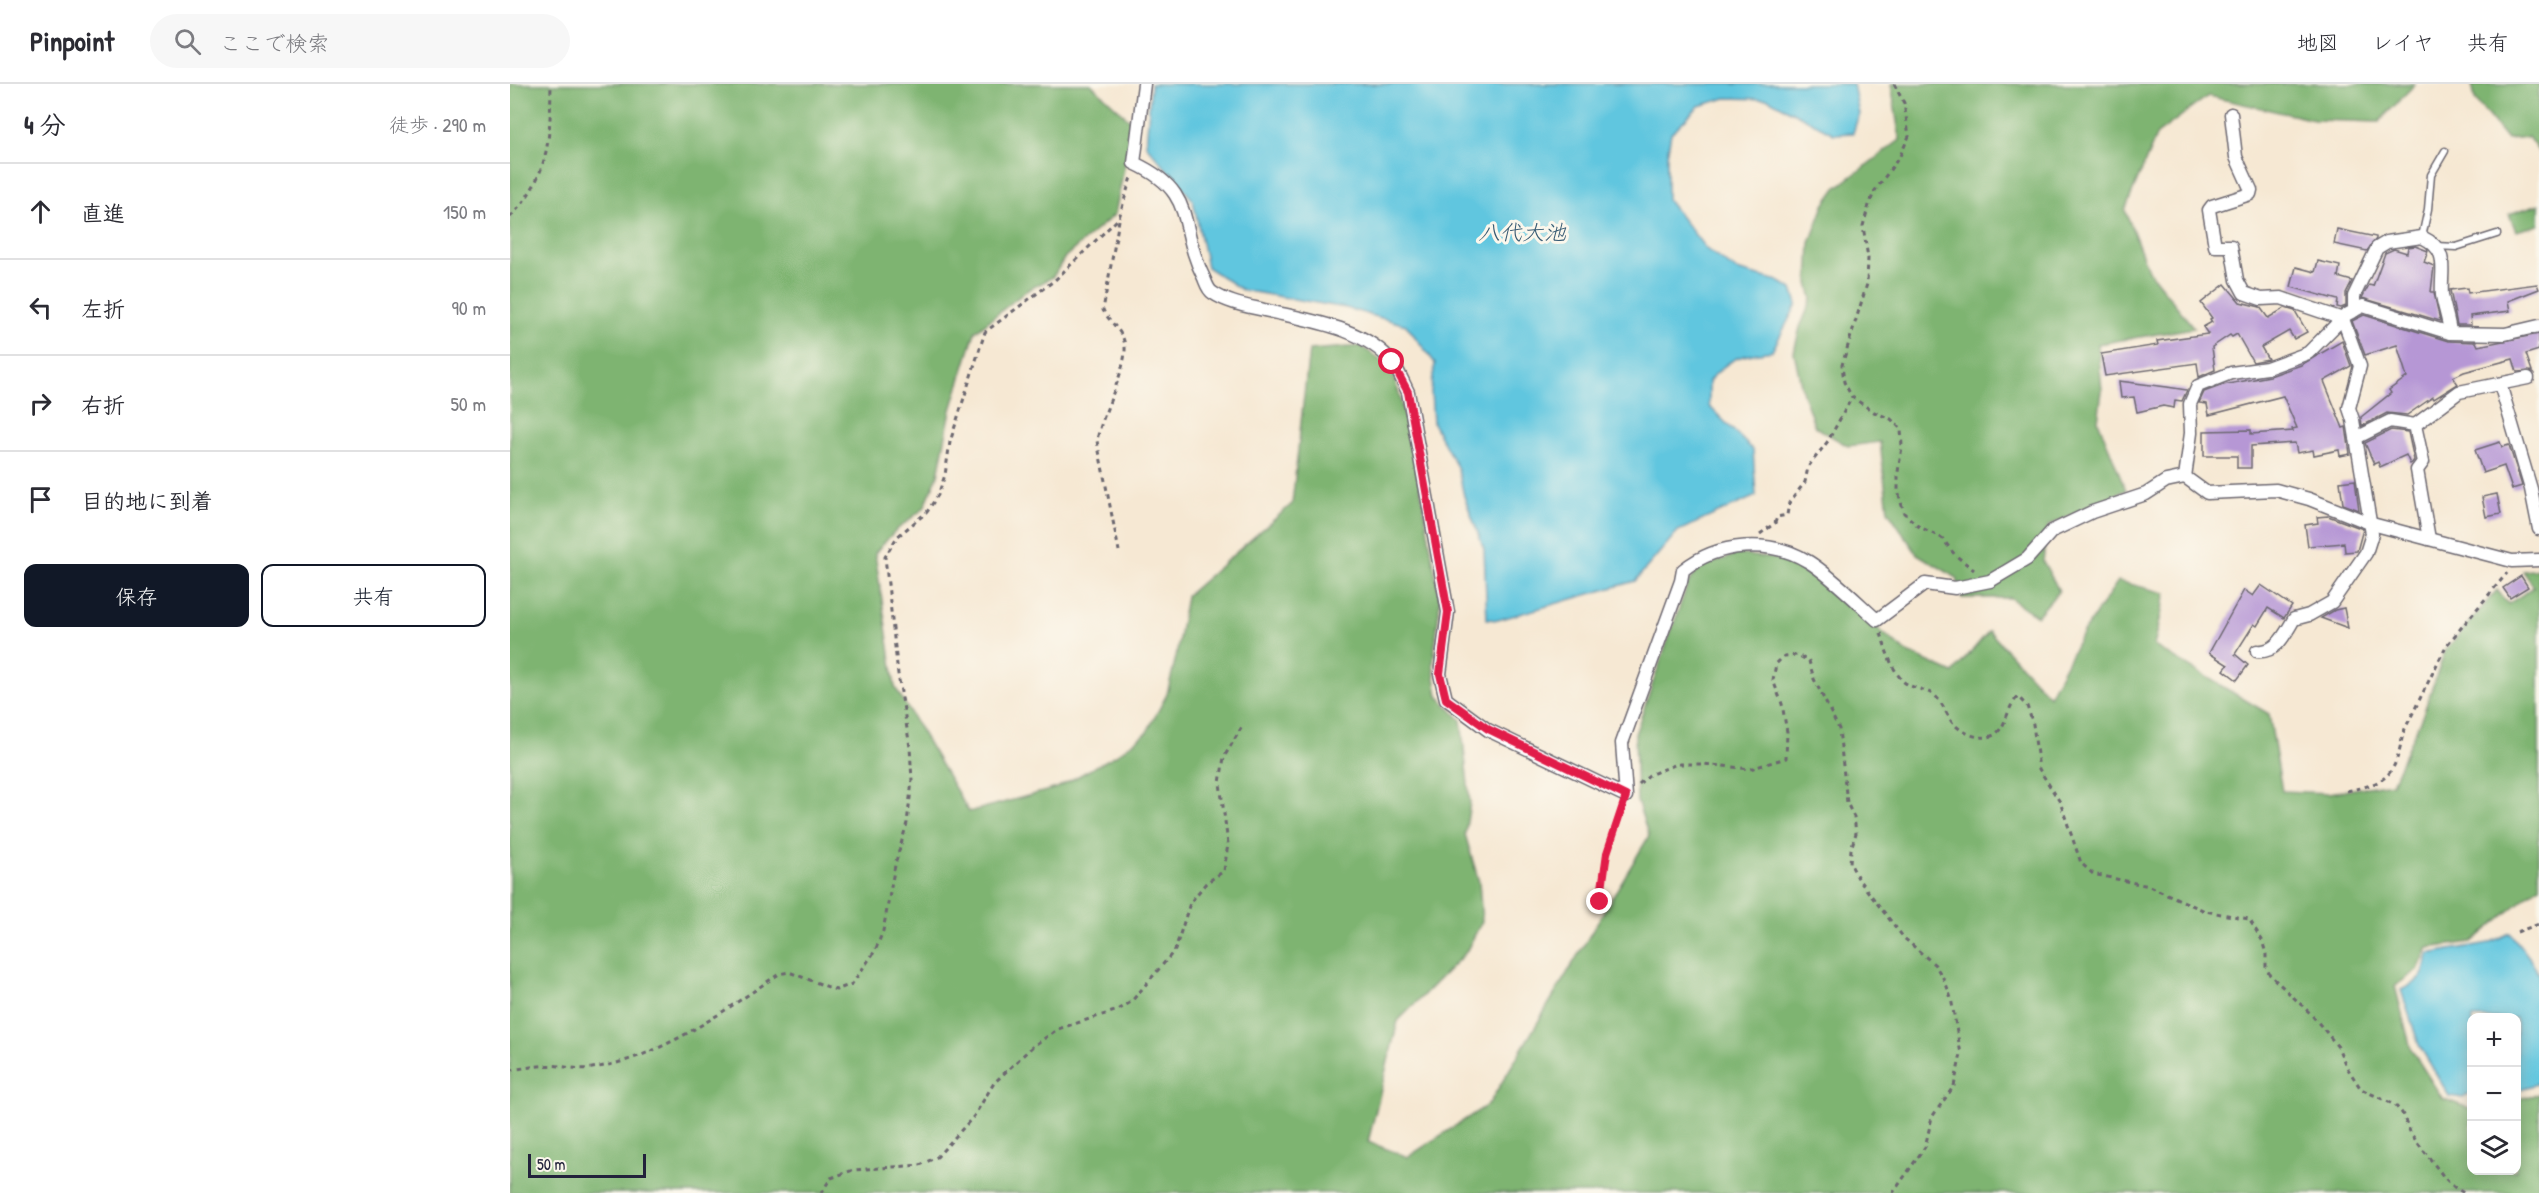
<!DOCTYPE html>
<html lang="ja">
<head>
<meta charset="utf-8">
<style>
  :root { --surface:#fff; --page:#f7f7f7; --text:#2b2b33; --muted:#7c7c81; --line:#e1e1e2; --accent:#111827 }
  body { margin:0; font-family:"Patrick Hand","Klee One",sans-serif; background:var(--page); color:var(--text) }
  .controls { position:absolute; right:18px; bottom:18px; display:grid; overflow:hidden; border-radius:12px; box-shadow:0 3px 15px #0003 }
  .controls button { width:54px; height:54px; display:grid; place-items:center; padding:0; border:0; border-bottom:2px solid var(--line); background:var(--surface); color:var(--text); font:30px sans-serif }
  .scale { position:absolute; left:18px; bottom:15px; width:118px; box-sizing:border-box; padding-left:6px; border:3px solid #22223b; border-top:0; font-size:16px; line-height:21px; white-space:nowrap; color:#22223b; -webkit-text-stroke:4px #fbf7ec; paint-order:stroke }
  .stop { position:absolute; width:18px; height:18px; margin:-14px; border:4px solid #e11d48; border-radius:50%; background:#fff }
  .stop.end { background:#e11d48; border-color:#fff; box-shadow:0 2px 6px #0008 }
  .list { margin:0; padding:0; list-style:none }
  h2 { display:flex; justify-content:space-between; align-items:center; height:78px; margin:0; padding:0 24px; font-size:26px }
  h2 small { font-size:20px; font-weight:400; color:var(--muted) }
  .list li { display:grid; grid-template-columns:39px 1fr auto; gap:18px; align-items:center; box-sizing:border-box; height:96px; padding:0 24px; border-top:2px solid var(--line) }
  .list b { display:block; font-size:22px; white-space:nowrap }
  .list em { font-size:20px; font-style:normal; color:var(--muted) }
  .actions { display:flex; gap:12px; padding:18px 24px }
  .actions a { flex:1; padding:14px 0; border:2px solid var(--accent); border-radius:12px; text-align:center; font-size:21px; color:var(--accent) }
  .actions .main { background:var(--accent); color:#fff }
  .icon { flex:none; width:33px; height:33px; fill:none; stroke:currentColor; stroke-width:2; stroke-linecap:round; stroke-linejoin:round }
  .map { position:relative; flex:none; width:2029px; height:1109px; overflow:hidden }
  header { display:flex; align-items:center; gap:36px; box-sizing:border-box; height:84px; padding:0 30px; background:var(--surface); border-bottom:2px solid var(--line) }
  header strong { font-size:28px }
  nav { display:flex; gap:33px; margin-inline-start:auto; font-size:21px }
  .search { width:420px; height:54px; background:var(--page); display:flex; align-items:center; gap:15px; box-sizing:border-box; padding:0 21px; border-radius:33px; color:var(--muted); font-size:22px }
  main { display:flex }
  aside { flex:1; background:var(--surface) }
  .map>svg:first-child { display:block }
</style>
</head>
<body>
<header>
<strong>Pinpoint</strong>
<div class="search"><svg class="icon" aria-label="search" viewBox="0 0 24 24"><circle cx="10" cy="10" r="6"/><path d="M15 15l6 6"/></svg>ここで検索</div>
<nav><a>地図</a><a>レイヤ</a><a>共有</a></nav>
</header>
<main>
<aside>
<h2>4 分<small>徒歩 · 290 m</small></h2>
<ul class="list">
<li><svg class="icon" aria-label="ahead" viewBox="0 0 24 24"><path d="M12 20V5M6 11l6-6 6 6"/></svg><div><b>直進</b></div><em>150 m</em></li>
<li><svg class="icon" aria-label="left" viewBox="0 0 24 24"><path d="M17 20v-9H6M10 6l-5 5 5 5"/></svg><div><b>左折</b></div><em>90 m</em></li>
<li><svg class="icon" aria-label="right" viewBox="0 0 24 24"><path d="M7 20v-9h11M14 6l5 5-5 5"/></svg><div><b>右折</b></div><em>50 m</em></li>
<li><svg class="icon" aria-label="arrive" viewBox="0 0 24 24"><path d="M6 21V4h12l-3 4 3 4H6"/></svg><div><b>目的地に到着</b></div></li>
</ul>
<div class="actions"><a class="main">保存</a><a>共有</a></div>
</aside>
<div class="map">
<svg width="2029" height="1109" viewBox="0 0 2029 1109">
  <rect width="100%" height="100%" fill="#fbf7ec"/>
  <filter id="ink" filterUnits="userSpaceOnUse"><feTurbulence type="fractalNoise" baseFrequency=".0167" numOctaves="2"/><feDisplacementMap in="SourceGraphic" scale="12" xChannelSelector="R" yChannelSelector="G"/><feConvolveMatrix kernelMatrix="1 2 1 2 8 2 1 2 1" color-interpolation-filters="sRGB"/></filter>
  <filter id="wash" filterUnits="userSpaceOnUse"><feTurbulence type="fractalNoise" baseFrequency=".008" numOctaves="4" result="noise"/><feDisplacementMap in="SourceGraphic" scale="24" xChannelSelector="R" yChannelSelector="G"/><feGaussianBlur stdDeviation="1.35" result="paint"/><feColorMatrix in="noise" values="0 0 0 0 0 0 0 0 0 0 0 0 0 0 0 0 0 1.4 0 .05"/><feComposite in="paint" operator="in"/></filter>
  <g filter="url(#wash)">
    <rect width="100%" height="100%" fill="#f6e8d3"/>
    <g fill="#7eb471" stroke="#506b56" stroke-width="1.5">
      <path d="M 0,0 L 581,0 L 623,39 L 605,130 L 555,173 L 543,193 L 516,207 L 465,248 L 441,326 L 428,391 L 414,424 L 384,448 L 365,469 L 385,603 L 459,728 L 547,704 L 606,671 L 637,648 L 657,610 L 666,573 L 676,512 L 782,420 L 799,266 L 851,262 L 880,283 L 889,309 L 911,407 L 930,517 L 923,580 L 928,612 L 951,636 L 960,719 L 955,750 L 969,798 L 972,837 L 956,868 L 888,937 L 858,1058 L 898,1073 L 979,1020 L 1139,752 L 1127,717 L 1125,650 L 1178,499 L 1191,483 L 1228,470 L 1286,477 L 1395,567 L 1443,589 L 1479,547 L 1539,612 L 1572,550 L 1608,497 L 1656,509 L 1644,562 L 1759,630 L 1772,707 L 1819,709 L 1882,699 L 1913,630 L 1935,567 L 1987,506 L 1998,520 L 2024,503 L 2013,487 L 2029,485 L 2029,802 L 1962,858 L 1918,864 L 1908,886 L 1885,902 L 1901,965 L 1932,1014 L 1961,1025 L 1962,1086 L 2006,1086 L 2007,1015 L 2029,1010 L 2029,1109 L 0,1109 Z"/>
      <path d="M 1381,0 L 1905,0 L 1869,38 L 1804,36 L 1698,12 L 1647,50 L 1615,126 L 1638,186 L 1684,244 L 1588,260 L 1592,307 L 1588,337 L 1616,406 L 1538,442 L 1533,477 L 1549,507 L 1527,532 L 1500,514 L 1452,514 L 1447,494 L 1407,470 L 1378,427 L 1370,358 L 1338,362 L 1305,343 L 1293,310 L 1284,268 L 1290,243 L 1302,215 L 1298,199 L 1300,159 L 1314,121 L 1326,104 L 1390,56 Z"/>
      <path d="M 1962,0 L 2029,0 L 2029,68 L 2018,53 L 1997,55 L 1965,16 Z"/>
      <path d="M 2029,120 L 2029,141 L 2006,147 L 1999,130 Z"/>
    </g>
    <g fill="#61c6df" stroke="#42748d" stroke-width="1.5">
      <path d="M 641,0 L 1343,0 L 1349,30 L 1343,49 L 1324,50 L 1258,15 L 1216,14 L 1189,22 L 1161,49 L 1157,72 L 1157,115 L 1196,165 L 1226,186 L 1268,197 L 1282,205 L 1287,220 L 1262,267 C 1231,271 1221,272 1199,297 L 1199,322 L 1243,366 L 1246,412 L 1168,447 L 1125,497 L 988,536 L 977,535 L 974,465 L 954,412 L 948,385 L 923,339 L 921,307 L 925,279 L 896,241 L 836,224 L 732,206 L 697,183 L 683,116 L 636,61 Z"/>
      <path d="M 2000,849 L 2019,873 L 2029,890 L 2029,997 L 2027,1000 L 2007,1006 L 2006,934 L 1962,934 L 1961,1008 L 1953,1014 L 1939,1012 L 1909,961 L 1891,906 C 1912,897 1915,891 1918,870 L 1979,859 Z"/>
    </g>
    <g id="blocks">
      <g fill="#b697d5">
        <path d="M 1827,145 L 1866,153 L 1866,155 L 1857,167 L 1824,160 Z"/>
        <path d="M 1905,162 L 1918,167 L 1914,178 L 1924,182 L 1921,208 L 1924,208 L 1930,237 L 1852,214 L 1859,201 L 1863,202 L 1875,169 L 1884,165 L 1897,169 L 1898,163 Z"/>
        <path d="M 1808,177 L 1830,182 L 1828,193 L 1842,197 L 1836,209 L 1836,222 L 1831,224 L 1827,223 L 1828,216 L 1781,203 L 1786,183 L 1805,188 Z"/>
        <path d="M 1715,200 L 1730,218 L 1750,223 L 1758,234 L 1775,224 L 1785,227 L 1797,248 L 1784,255 L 1779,247 L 1751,263 L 1758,275 L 1743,278 L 1727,250 L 1722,253 L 1720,251 L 1702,263 L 1705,286 L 1689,293 L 1687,279 L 1595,292 L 1591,270 L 1648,261 L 1647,257 L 1698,250 L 1693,243 L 1702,238 L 1700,235 L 1702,234 L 1691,219 Z"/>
        <path d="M 2027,200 L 2029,205 L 1998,217 L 2000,227 L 1960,232 L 1961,241 L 1947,241 L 1940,206 L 1957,204 L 1958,209 Z"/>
        <path d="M 1854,231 L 1938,257 L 1966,258 L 1968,262 L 2029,250 L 2029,266 L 2016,270 L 2022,287 L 2007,288 L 2003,275 L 1954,288 L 1943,293 L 1948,300 L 1924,315 L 1923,313 L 1897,331 L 1877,329 L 1852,342 L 1851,333 L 1881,309 L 1879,306 L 1897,293 L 1887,261 L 1855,271 L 1842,237 Z"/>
        <path d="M 1832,257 L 1841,282 L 1814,297 L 1833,344 L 1836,343 L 1840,370 L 1830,372 L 1829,366 L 1804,371 L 1803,366 L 1787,369 L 1785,359 L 1741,362 L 1741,384 L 1727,384 L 1727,372 L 1694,372 L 1694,347 L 1741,346 L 1741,350 L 1783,347 L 1782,345 L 1787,344 L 1773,312 L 1699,331 L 1697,320 L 1689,319 L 1694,308 L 1713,301 L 1760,292 L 1791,281 Z"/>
        <path d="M 1609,297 L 1657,303 L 1677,306 L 1672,317 L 1665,316 L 1664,324 L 1653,322 L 1627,328 L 1624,313 L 1611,314 Z"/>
        <path d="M 1881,346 L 1898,348 L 1904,376 L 1902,379 L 1900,380 L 1896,371 L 1870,383 L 1868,378 L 1864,380 L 1855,359 Z"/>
        <path d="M 1990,358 L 1992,363 L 1999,361 L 2012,402 L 2002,405 L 1994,382 L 1973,389 L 1965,366 Z"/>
        <path d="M 1845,396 L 1846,404 L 1849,426 L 1833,420 L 1830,398 Z"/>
        <path d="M 1987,410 L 1991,430 L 1976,433 L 1972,413 Z"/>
        <path d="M 1818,432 L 1853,445 L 1847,467 L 1835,468 L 1834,459 L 1798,462 L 1795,441 L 1808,439 L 1807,433 Z"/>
        <path d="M 2011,492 L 2018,503 L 2000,514 L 1993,504 Z"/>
        <path d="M 1751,501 L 1782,522 L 1774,534 L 1758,524 L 1747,542 L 1744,540 L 1725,570 L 1738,581 L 1727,596 L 1714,586 L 1718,581 L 1699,569 L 1734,506 L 1743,512 Z"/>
        <path d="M 1834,524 L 1838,544 L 1811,534 L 1825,526 Z"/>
      </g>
    </g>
  </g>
  <g filter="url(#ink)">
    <use href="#blocks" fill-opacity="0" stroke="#6c6770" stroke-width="1.5"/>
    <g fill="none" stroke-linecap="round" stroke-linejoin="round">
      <defs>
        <g id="lane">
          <path d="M 1912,153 L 1918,125 L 1921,91 L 1935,67"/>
          <path d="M 1926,162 L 1946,163 L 1987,150"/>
        </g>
        <g id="street">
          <path d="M 634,0 L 624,79 C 689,109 667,141 694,194 C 696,199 698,206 703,209 C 718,219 737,222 754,226 C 796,236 855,243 883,279 C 889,288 893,298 898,308 L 938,528 L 930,590 L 936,615 L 978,646 L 1116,712 L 1112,659 L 1171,497 L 1173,486 C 1208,458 1260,454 1299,478 C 1320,491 1348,519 1367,536 L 1415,500 L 1445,504 L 1480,497 L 1517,475 L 1542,447 L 1582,428 L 1636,410 L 1656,397 L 1675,393 L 1697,409 L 1766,406 L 1799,415 L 1862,440 L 2002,477 L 2029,476"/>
          <path d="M 1721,30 L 1726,73 L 1741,106 L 1740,110 L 1702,122 L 1699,126 L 1705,162 L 1721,162 L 1727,196 L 1734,209 L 1751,215 L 1771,214 L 1833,235 L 1850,282 L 1839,324 L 1843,336 L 1862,450 L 1856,469 L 1822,518 L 1799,531 L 1784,535 C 1775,550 1767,569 1747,567"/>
          <path d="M 1844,227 L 1844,212 L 1867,164 L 1877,158 L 1912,153 C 1941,167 1930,186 1932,211 C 1934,224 1939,236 1940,249"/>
          <path d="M 1990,300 L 2021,405 L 2029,445"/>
          <path d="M 1905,341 L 1949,308 L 2018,294"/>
          <path d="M 1846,354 L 1880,337 L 1905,341 L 1913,378 L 1907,386 L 1919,455"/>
          <path d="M 1675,393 L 1681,349 L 1680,320 L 1688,302 L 1721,289 L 1757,284 L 1798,269 L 1836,231 L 1853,222 L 1940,249 L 1995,250 L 2029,242"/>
        </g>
      </defs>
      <use href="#lane" stroke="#6c6770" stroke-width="9"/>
      <use href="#street" stroke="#6c6770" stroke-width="15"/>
      <g stroke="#6c6770" stroke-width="3" stroke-dasharray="4.5 4.5" stroke-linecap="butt">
        <path d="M 1384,0 L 1394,19 L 1399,52 L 1390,72 L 1364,108 L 1358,124 L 1353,142 L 1358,174 L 1357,200 L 1332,281 L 1334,298 L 1342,313 L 1364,328 L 1381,335 L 1391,345 L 1392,363 L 1388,388 L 1388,407 L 1394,429 L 1408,442 L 1432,454 L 1445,471 L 1464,486"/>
        <path d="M 0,133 C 40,92 40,54 41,0"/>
        <path d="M 609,136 L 593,226 C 598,236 611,246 614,257 C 621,280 591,329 587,357 L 609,467"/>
        <path d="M 1250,450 L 1265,439 L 1267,433 L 1277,431 L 1279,419 L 1295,398 L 1298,383 L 1318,357 L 1342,313"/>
        <path d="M 1371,549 C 1376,566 1380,581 1391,595 C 1399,605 1414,604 1424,611 C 1432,617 1436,630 1442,638 C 1450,648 1471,658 1484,651 C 1498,642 1496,623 1508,613 L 1517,622 L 1523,640 L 1529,685 L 1550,718 L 1571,779 L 1583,790 L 1639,802 L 1695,827 L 1739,835 L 1752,856 L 1756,870 L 1756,883 L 1760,891 L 1800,929 L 1817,949 L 1828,963 L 1836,982 L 1851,1005 L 1885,1021 L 1892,1029 L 1901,1050 L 1934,1093 L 1944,1103 L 1954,1109"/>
        <path d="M 1129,700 L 1139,691 L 1167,680 L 1194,680 L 1240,685 L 1276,674 L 1277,648 L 1272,620 L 1263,596 L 1266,580 L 1274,572 L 1287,571 L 1299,577 L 1304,595 L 1329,645 L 1337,719 L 1344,733 L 1346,749 L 1341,765 L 1340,779 L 1349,796 L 1394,854 L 1425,881 L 1435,897 L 1441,914 L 1451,970 L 1444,1002 L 1422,1033 L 1415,1063 L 1383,1109"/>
        <path d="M 1837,707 C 1879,698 1885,692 1893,649 L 1936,562 L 1997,489"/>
        <path d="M 1090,818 L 1097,769 L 1112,724"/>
        <path d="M 2007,848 L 2029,840"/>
        <path d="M 0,986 C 16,984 34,980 50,982 C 62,984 70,986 82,984 C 150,975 212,928 269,890 L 279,888 L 326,906 L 342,900 L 365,867 L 373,847 L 385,781 L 397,739 L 402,697 L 400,663 L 388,590 L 375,473 L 387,453 L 417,428 L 428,411 L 435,391 L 440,358 L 475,248 L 545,196 L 609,134 L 621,93"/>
        <path d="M 311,1109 L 321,1094 L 343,1086 L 410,1081 L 427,1073 L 464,1032 L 484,999 L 523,962 L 548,945 L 608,926 L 621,918 L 665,866 L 680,819 L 696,799 L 714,787 L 718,760 L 710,699 L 714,673 L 733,641"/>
      </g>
      <use href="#lane" stroke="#fff" stroke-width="6"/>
      <use href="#street" stroke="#fff" stroke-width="12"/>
    </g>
  </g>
  <g fill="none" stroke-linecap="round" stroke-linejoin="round" filter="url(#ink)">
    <path stroke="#e11d48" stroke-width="8" d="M 882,278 L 898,308 L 938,528 L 930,590 L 936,615 L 978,645 L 1116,712 L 1097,769 L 1090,818"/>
  </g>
  <g text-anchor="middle" stroke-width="6" stroke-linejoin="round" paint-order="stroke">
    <g font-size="22" font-style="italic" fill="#385b74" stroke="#fbf7ec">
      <text x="1012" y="156">八代大池</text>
    </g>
  </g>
</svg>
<div class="controls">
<button>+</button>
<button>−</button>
<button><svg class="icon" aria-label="layers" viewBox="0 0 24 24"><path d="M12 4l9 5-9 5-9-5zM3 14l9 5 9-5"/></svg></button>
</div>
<div class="scale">50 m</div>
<div class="stop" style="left:882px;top:278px"></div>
<div class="stop end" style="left:1090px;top:818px"></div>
</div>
</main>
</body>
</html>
